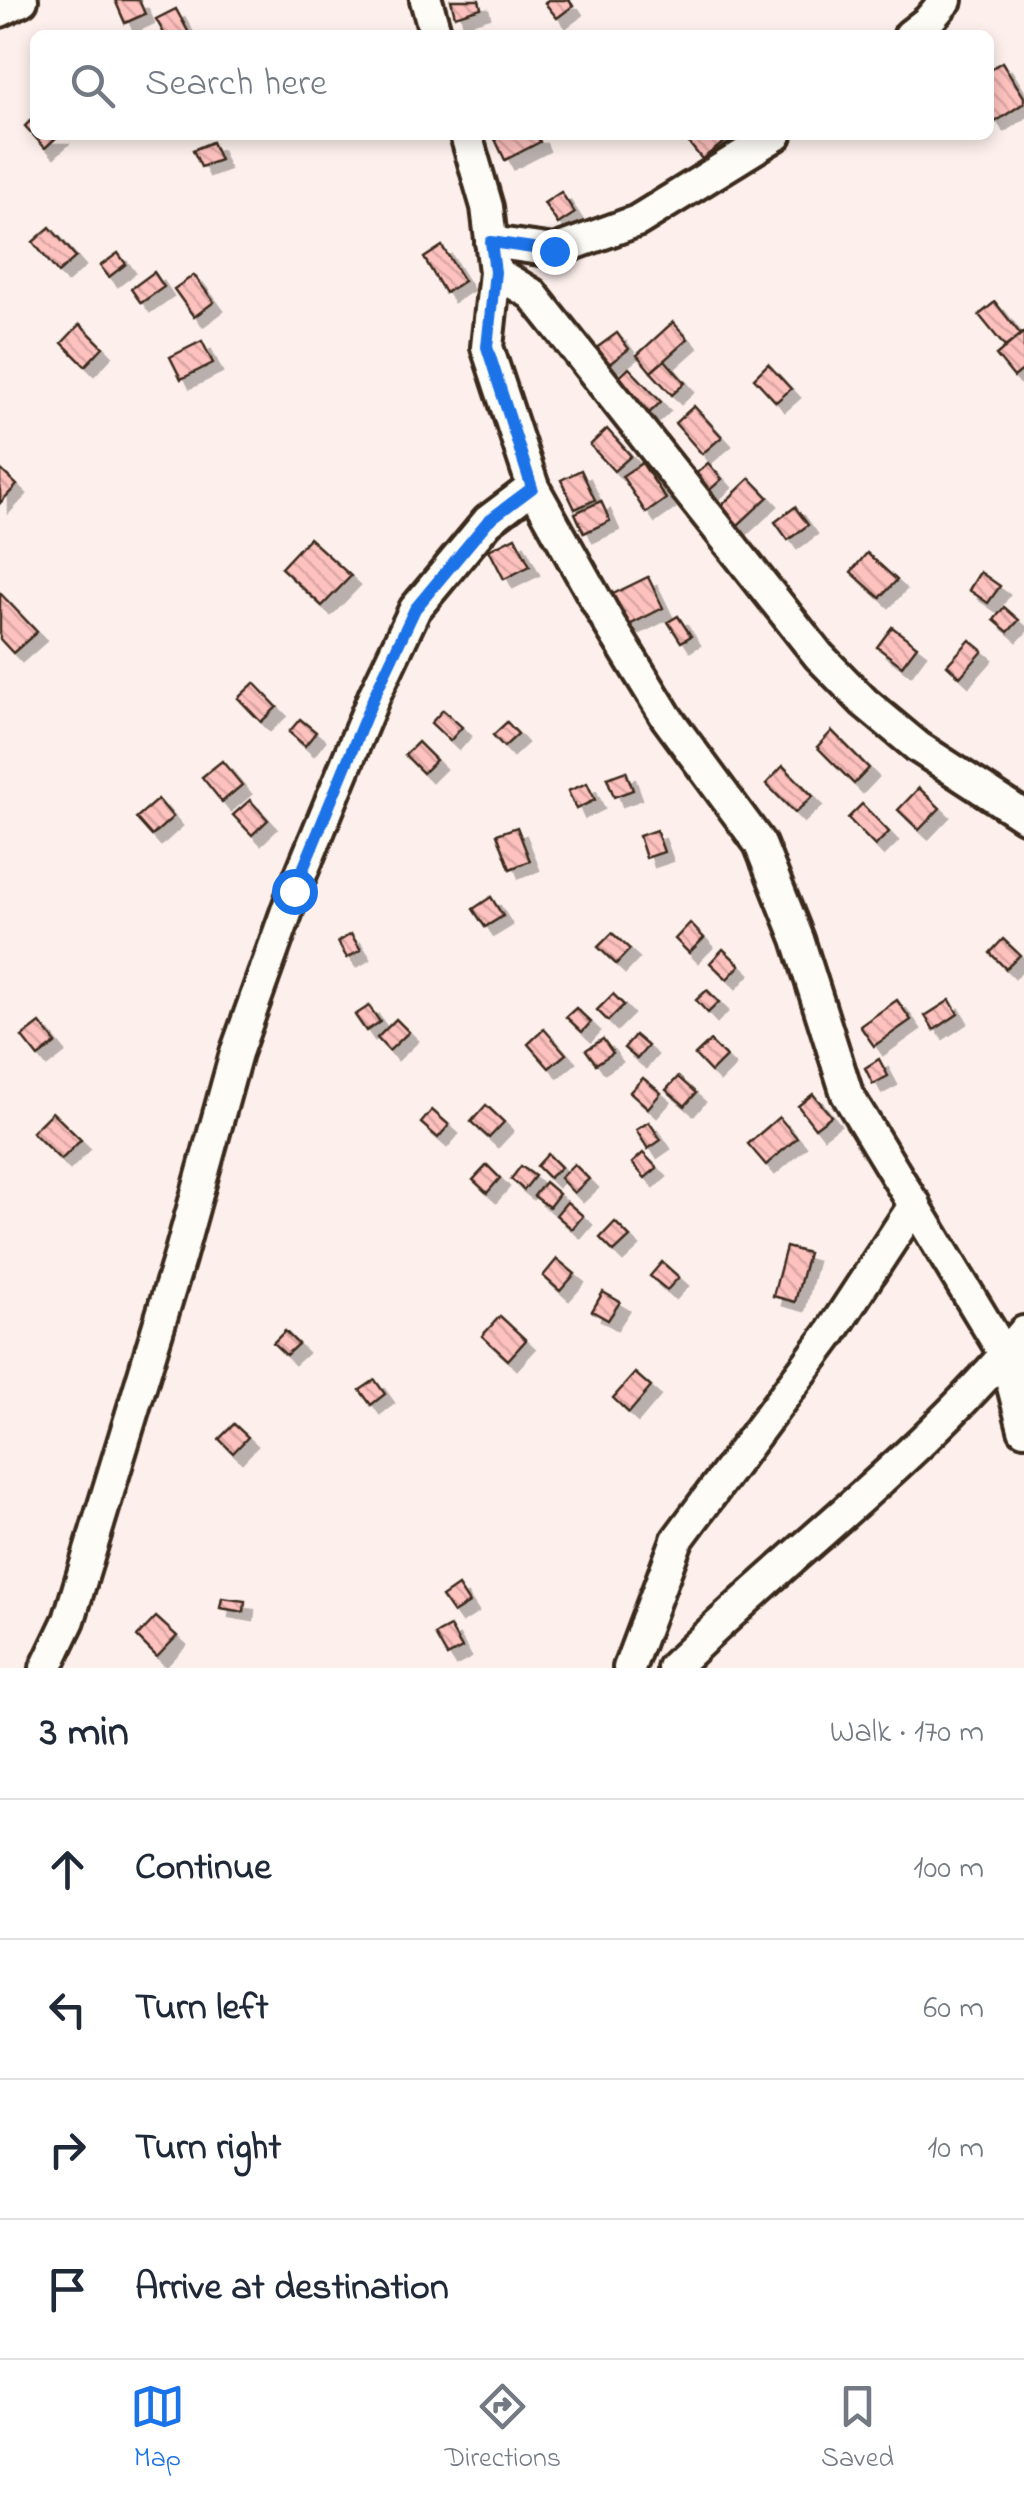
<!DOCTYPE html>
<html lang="en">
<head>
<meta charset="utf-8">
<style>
  :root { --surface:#fff; --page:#f6f6f7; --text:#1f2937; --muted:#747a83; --line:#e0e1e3; --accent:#1a73e8 }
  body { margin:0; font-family:"Indie Flower",sans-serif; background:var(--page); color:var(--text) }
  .stop { position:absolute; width:30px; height:30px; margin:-22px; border:8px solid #1a73e8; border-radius:50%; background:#fff }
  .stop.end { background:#1a73e8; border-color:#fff; box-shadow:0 2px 10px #0008 }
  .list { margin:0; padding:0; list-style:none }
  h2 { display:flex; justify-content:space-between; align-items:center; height:130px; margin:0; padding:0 40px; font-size:42px }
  h2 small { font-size:32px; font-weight:400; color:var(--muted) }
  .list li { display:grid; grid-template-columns:65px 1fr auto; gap:30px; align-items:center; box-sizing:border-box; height:140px; padding:0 40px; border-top:2px solid var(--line) }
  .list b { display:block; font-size:38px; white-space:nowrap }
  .list em { font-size:32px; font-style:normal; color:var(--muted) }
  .icon { flex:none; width:55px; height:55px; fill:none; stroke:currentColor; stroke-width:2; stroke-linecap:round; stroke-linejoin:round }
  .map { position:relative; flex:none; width:1024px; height:1668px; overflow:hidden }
  .search { position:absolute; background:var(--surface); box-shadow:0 5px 15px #0003; left:30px; right:30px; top:30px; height:110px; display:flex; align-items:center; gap:25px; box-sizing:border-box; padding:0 35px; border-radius:15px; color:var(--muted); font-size:38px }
  .sheet { height:690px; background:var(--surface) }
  nav { display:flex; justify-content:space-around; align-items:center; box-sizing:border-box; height:140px; border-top:2px solid var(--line); background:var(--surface); font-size:28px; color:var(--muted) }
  nav a { display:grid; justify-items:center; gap:5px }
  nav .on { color:var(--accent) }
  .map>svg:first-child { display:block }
</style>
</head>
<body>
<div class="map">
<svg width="1024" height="1668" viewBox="0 0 1024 1668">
  <defs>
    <pattern id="building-back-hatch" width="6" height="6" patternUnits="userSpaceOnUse" patternTransform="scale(2.5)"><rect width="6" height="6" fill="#fdc1be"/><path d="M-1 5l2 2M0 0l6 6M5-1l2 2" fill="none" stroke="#daa6a3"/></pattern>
    <filter id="shadow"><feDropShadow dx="9" dy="9" stdDeviation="0" flood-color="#0004"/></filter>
  </defs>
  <rect width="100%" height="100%" fill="#fdf0ec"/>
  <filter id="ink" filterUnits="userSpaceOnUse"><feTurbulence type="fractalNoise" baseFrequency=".01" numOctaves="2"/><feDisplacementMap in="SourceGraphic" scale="20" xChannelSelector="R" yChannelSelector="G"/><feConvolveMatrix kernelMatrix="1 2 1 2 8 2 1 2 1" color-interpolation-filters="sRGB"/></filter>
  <g filter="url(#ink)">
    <g fill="url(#building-back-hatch)" stroke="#3b2a1e" stroke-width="2.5" filter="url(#shadow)">
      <path d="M 115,0 L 139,0 L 145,14 L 125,23 Z"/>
      <path d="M 451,0 L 479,0 L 481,8 L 455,16 Z"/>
      <path d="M 548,0 L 569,0 L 573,6 L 557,18 L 545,3 Z"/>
      <path d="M 176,9 L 190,35 L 165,35 L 156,19 Z"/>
      <path d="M 1002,62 L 1024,97 L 1024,103 L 995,122 L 989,113 L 989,70 Z"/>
      <path d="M 35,116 L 35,135 L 59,135 L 45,148 L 25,126 Z"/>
      <path d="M 493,135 L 537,135 L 540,142 L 505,160 Z"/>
      <path d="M 686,135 L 734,135 L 702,159 L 684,137 Z"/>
      <path d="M 212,142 L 220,160 L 201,167 L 193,150 Z"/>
      <path d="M 561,192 L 575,213 L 558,224 L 544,203 Z"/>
      <path d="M 50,227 L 76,257 L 58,273 L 33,242 Z"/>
      <path d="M 442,246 L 464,281 L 445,293 L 424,258 Z"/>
      <path d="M 118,253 L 126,264 L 109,277 L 100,266 Z"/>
      <path d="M 154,272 L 164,287 L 141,303 L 131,289 Z"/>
      <path d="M 194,275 L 214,302 L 194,317 L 174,289 Z"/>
      <path d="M 995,302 L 1021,335 L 1005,347 L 979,315 Z"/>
      <path d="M 673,322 L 688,339 L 651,372 L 637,355 Z"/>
      <path d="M 80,324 L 103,347 L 85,366 L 62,343 Z"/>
      <path d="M 1024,332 L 1024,369 L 1014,377 L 996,355 Z"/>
      <path d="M 617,333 L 629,349 L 604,368 L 591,352 Z"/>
      <path d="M 202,341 L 213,363 L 181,379 L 170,357 Z"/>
      <path d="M 665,360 L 685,383 L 672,395 L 651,372 Z"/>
      <path d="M 768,364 L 791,389 L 776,402 L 754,378 Z"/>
      <path d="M 629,368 L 661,402 L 646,416 L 614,382 Z"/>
      <path d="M 694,406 L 722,437 L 702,454 L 675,423 Z"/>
      <path d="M 607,429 L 631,456 L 614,471 L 590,445 Z"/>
      <path d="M 642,463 L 666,499 L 646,513 L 622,476 Z"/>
      <path d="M 708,463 L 722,479 L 702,497 L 687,481 Z"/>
      <path d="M 0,469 L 17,485 L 0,503 Z"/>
      <path d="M 581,470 L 595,500 L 575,509 L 561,480 Z"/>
      <path d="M 750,478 L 768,497 L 738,525 L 720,507 Z"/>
      <path d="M 601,501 L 610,521 L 584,533 L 575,513 Z"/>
      <path d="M 795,507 L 808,525 L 788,540 L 775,522 Z"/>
      <path d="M 515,537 L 530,566 L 504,579 L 489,550 Z"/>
      <path d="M 309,538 L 351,576 L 322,606 L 281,568 Z"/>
      <path d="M 867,553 L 897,580 L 880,598 L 851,572 Z"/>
      <path d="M 980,572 L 1000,586 L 988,603 L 969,590 Z"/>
      <path d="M 648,577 L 663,608 L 625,627 L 609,596 Z"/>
      <path d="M 0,593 L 37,632 L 13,653 L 0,639 Z"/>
      <path d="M 1004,607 L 1019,620 L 1008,632 L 994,620 Z"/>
      <path d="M 678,616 L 691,636 L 681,642 L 668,622 Z"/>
      <path d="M 892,627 L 917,646 L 902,666 L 877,647 Z"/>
      <path d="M 970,640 L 983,651 L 960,677 L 947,665 Z"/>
      <path d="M 254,683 L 277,707 L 261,722 L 238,698 Z"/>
      <path d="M 443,710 L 462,727 L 450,741 L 431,723 Z"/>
      <path d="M 300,719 L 316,732 L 305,746 L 289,732 Z"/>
      <path d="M 507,722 L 518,734 L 504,747 L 493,735 Z"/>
      <path d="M 832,731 L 869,768 L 854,784 L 817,747 Z"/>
      <path d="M 418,742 L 436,760 L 423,773 L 405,755 Z"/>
      <path d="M 222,761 L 242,785 L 222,802 L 202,777 Z"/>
      <path d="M 783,766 L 813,796 L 795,813 L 766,784 Z"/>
      <path d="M 626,771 L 633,790 L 614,797 L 607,778 Z"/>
      <path d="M 587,783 L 595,800 L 576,809 L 568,791 Z"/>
      <path d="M 919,788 L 940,808 L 919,830 L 898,810 Z"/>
      <path d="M 158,799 L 173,817 L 152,836 L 136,818 Z"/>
      <path d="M 250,800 L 268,820 L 252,835 L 233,815 Z"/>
      <path d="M 862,804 L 889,832 L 875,846 L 848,818 Z"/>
      <path d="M 517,827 L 530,861 L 510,869 L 497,834 Z"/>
      <path d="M 656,830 L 664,852 L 646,858 L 639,836 Z"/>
      <path d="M 491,897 L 503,916 L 485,927 L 473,909 Z"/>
      <path d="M 690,923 L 704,938 L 689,953 L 675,939 Z"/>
      <path d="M 612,933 L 630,949 L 616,964 L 598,947 Z"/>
      <path d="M 351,934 L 361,950 L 347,958 L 338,942 Z"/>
      <path d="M 1003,939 L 1020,955 L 1006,969 L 990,953 Z"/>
      <path d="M 723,949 L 740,965 L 727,979 L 710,963 Z"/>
      <path d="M 707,990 L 719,1002 L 708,1013 L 696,1000 Z"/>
      <path d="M 613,994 L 624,1005 L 608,1021 L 597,1010 Z"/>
      <path d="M 897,1000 L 911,1020 L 874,1046 L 860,1026 Z"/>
      <path d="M 950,1000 L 958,1014 L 934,1030 L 925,1016 Z"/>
      <path d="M 369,1006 L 380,1022 L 366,1031 L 355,1015 Z"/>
      <path d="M 576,1008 L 591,1022 L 582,1032 L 566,1017 Z"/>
      <path d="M 396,1019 L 409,1032 L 389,1051 L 377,1038 Z"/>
      <path d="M 40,1023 L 56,1043 L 38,1057 L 22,1037 Z"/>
      <path d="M 544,1029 L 566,1054 L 549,1068 L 528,1044 Z"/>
      <path d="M 635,1035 L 648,1046 L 637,1059 L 624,1048 Z"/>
      <path d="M 603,1039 L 613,1053 L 596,1064 L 586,1050 Z"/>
      <path d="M 710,1041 L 726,1057 L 711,1072 L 695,1055 Z"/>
      <path d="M 879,1059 L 888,1076 L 873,1084 L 865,1068 Z"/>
      <path d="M 678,1077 L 696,1093 L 685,1106 L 666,1090 Z"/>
      <path d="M 643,1078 L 661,1093 L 648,1108 L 630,1092 Z"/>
      <path d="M 813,1094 L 831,1116 L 815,1128 L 798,1106 Z"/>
      <path d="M 486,1105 L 504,1122 L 489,1138 L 471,1122 Z"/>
      <path d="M 432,1110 L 449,1125 L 438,1138 L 421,1123 Z"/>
      <path d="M 52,1112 L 81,1140 L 61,1160 L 32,1132 Z"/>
      <path d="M 779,1117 L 797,1138 L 766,1165 L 748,1144 Z"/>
      <path d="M 649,1122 L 661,1140 L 648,1149 L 636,1130 Z"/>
      <path d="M 643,1153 L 657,1168 L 645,1178 L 632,1163 Z"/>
      <path d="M 548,1154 L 561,1167 L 549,1178 L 537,1166 Z"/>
      <path d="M 574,1164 L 589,1179 L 574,1193 L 560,1178 Z"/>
      <path d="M 487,1165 L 500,1178 L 487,1193 L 473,1180 Z"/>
      <path d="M 521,1166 L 535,1176 L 524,1190 L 511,1179 Z"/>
      <path d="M 545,1182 L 559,1194 L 549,1207 L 534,1196 Z"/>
      <path d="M 567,1202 L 583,1216 L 572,1229 L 556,1215 Z"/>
      <path d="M 615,1222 L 630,1237 L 614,1252 L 600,1238 Z"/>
      <path d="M 786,1247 L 808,1253 L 795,1302 L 773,1296 Z"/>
      <path d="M 557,1259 L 575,1274 L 560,1291 L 543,1276 Z"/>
      <path d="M 662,1262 L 679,1277 L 667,1290 L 650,1276 Z"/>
      <path d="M 603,1292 L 620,1302 L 608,1320 L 592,1311 Z"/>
      <path d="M 500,1316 L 526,1340 L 508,1360 L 482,1336 Z"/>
      <path d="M 285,1331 L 298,1344 L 286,1355 L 273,1343 Z"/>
      <path d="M 635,1373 L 651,1387 L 629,1413 L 613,1398 Z"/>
      <path d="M 375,1380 L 385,1394 L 371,1405 L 360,1390 Z"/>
      <path d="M 234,1424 L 248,1437 L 233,1453 L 219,1439 Z"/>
      <path d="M 458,1586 L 469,1603 L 453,1613 L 442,1597 Z"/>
      <path d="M 222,1598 L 245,1601 L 244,1612 L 220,1608 Z"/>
      <path d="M 156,1617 L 177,1636 L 157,1657 L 137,1637 Z"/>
      <path d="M 450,1627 L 462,1648 L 447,1656 L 435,1635 Z"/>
    </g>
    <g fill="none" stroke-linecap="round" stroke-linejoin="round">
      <defs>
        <g id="minor">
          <path d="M 426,0 L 436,35"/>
          <path d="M 0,11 L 22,0"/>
          <path d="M 910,35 L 928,21 L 946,0"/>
          <path d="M 466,135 L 487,207 L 495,272 L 487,347 L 533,487 L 610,625 L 667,718 L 760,844 L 798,939 L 847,1094 L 1005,1355 L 1024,1429"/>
          <path d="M 491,242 L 554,251 L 637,221 L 776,135"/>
          <path d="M 495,272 L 532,294 L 819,656 L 864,702 L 918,747 L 1024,816"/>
          <path d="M 46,1668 L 69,1620 L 179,1259 L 236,1053 L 294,891 L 375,694 L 415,609 L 488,521 L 533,487"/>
          <path d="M 629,1668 L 677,1540 L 830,1334 L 915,1204"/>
          <path d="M 673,1668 C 788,1554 921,1458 1024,1332"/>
        </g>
      </defs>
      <use href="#minor" stroke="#3b2a1e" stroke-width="38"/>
      <use href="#minor" stroke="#fdfcf7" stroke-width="30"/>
    </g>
  </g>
  <g fill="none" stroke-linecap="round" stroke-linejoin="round" filter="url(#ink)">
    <path stroke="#1a73e8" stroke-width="12" d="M 294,891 L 375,694 L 415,609 L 488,521 L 532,488 L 487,347 L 495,272 L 491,242 L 554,251"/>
  </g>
</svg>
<div class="stop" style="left:294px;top:891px"></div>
<div class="stop end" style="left:554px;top:251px"></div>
<div class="search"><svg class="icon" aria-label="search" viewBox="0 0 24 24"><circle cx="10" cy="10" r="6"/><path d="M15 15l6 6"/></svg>Search here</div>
</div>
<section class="sheet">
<h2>3 min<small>Walk · 170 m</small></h2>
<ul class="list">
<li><svg class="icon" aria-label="ahead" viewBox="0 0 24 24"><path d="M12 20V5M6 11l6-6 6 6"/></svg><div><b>Continue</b></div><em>100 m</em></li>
<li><svg class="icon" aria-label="left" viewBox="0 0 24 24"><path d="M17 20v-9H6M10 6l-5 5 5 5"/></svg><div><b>Turn left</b></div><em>60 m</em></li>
<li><svg class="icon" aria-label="right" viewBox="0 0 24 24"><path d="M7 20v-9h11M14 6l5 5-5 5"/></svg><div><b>Turn right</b></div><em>10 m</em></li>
<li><svg class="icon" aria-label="arrive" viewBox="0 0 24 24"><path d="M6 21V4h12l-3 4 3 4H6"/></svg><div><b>Arrive at destination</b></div></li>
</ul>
</section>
<nav>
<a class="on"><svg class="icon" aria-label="map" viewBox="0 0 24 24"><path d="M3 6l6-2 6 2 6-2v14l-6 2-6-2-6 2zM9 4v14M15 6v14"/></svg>Map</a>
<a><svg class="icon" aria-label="directions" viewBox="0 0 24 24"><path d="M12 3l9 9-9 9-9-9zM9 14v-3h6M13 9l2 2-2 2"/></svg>Directions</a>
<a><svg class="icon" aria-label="saved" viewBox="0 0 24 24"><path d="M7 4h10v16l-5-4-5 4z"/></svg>Saved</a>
</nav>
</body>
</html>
